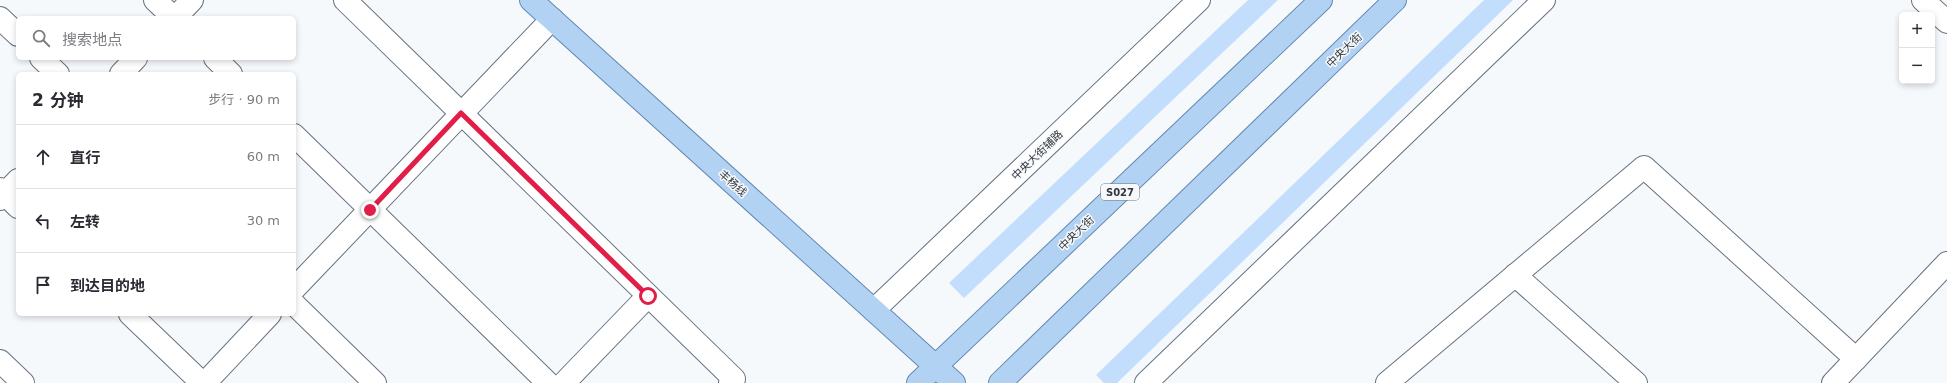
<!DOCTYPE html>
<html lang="zh">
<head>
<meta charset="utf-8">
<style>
  :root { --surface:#fff; --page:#f7f7f7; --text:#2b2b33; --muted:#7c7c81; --line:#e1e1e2 }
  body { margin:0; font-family:"DejaVu Sans","Noto Sans SC",sans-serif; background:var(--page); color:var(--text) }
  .controls { position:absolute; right:12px; top:12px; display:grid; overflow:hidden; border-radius:6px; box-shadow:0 2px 6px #0003 }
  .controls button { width:36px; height:36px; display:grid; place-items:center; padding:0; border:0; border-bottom:1px solid var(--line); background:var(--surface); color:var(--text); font:20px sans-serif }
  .stop { position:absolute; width:12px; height:12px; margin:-9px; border:3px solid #e11d48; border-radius:50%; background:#fff }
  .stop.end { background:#e11d48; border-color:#fff; box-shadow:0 1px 4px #0008 }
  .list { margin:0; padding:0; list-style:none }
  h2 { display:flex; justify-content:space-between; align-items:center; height:52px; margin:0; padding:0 16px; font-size:17px }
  h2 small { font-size:13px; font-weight:400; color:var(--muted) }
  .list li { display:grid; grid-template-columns:26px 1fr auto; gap:12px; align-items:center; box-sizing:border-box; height:64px; padding:0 16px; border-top:1px solid var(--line) }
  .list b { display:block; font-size:15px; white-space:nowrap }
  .list em { font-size:13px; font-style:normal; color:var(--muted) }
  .icon { flex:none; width:22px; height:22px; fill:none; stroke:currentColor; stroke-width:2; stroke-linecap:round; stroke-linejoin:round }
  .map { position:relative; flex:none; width:1947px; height:383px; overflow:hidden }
  .search { position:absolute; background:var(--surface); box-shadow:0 2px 6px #0003; left:16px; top:16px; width:280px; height:44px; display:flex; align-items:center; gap:10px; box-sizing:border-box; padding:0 14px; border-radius:6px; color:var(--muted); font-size:15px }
  .panel { position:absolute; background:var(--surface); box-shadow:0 2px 6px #0003; left:16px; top:72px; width:280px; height:244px; border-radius:6px }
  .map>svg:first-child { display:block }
</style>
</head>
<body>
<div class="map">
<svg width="1947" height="383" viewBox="0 0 1947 383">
  <rect width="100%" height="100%" fill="#f6f9fc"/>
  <g fill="#c3defc">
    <path d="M 1248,0 L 1278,0 L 964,298 L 949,283 Z"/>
    <path d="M 1484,0 L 1513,0 L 1117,383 L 1104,383 L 1096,375 Z"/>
  </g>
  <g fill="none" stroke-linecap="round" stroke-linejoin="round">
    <defs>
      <g id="minor">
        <path d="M 155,0 L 174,18"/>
        <path d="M 345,0 L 734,379 L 730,383"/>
        <path d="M 1923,0 L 1947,22"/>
        <path d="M 0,18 L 18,35"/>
        <path d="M 175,18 L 192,0"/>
        <path d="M 41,58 L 58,74"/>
        <path d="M 215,58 L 231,74"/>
        <path d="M 121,74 L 136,58"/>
        <path d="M 294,135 L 548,383"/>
        <path d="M 0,189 L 18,207"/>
        <path d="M 0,199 L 18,180"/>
        <path d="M 1515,275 L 1636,383"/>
        <path d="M 294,289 L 552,19"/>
        <path d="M 294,304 L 375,383"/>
        <path d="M 874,310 L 1199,0"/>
        <path d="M 130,314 L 202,383"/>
        <path d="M 0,361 L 23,383"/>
        <path d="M 205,383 L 270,314"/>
        <path d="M 564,383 L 648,296"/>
        <path d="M 1146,383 L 1544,0"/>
        <path d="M 1387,383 L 1644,167 L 1856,359"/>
        <path d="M 1833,383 L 1947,263"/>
      </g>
      <g id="major">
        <path d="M 531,0 L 954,383"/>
        <path d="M 918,383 L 1321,0"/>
        <path d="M 1000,383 L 1395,0"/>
      </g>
    </defs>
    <use href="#minor" stroke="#66727f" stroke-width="24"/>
    <use href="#major" stroke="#6489b0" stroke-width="24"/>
    <use href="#minor" stroke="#fff" stroke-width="22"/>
    <use href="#major" stroke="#b2d2f4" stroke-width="22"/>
  </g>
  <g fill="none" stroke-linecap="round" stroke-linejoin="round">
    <path stroke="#e11d48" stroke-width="5" d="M 370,210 L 461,113 L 648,296"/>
  </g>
  <g text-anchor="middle" stroke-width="3" stroke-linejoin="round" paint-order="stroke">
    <rect fill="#f6f9fc" stroke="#6e7277" stroke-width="1" x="1101" y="184" width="38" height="16" rx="3"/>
    <g font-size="10" font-weight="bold" fill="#33383e">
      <text x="1120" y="196">S027</text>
    </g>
    <g font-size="11" fill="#33383e" stroke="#f6f9fc">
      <text transform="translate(1344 50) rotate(-44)" y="4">中央大街</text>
      <text transform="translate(1037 155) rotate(-44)" y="4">中央大街辅路</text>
      <text transform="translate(733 183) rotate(42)" y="4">丰杨线</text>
      <text transform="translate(1076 233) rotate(-44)" y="4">中央大街</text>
    </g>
  </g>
</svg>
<div class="controls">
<button>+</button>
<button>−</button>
</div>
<div class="stop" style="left:648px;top:296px"></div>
<div class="stop end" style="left:370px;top:210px"></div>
<div class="search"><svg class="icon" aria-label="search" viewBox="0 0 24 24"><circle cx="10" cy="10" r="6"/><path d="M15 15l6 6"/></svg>搜索地点</div>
<section class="panel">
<h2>2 分钟<small>步行 · 90 m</small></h2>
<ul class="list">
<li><svg class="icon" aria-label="ahead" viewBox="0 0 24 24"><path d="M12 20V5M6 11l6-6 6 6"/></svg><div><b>直行</b></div><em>60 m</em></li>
<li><svg class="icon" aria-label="left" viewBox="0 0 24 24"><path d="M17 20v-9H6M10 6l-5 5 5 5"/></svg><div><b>左转</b></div><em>30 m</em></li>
<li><svg class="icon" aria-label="arrive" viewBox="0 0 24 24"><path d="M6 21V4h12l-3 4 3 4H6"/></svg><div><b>到达目的地</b></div></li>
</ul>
</section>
</div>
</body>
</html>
